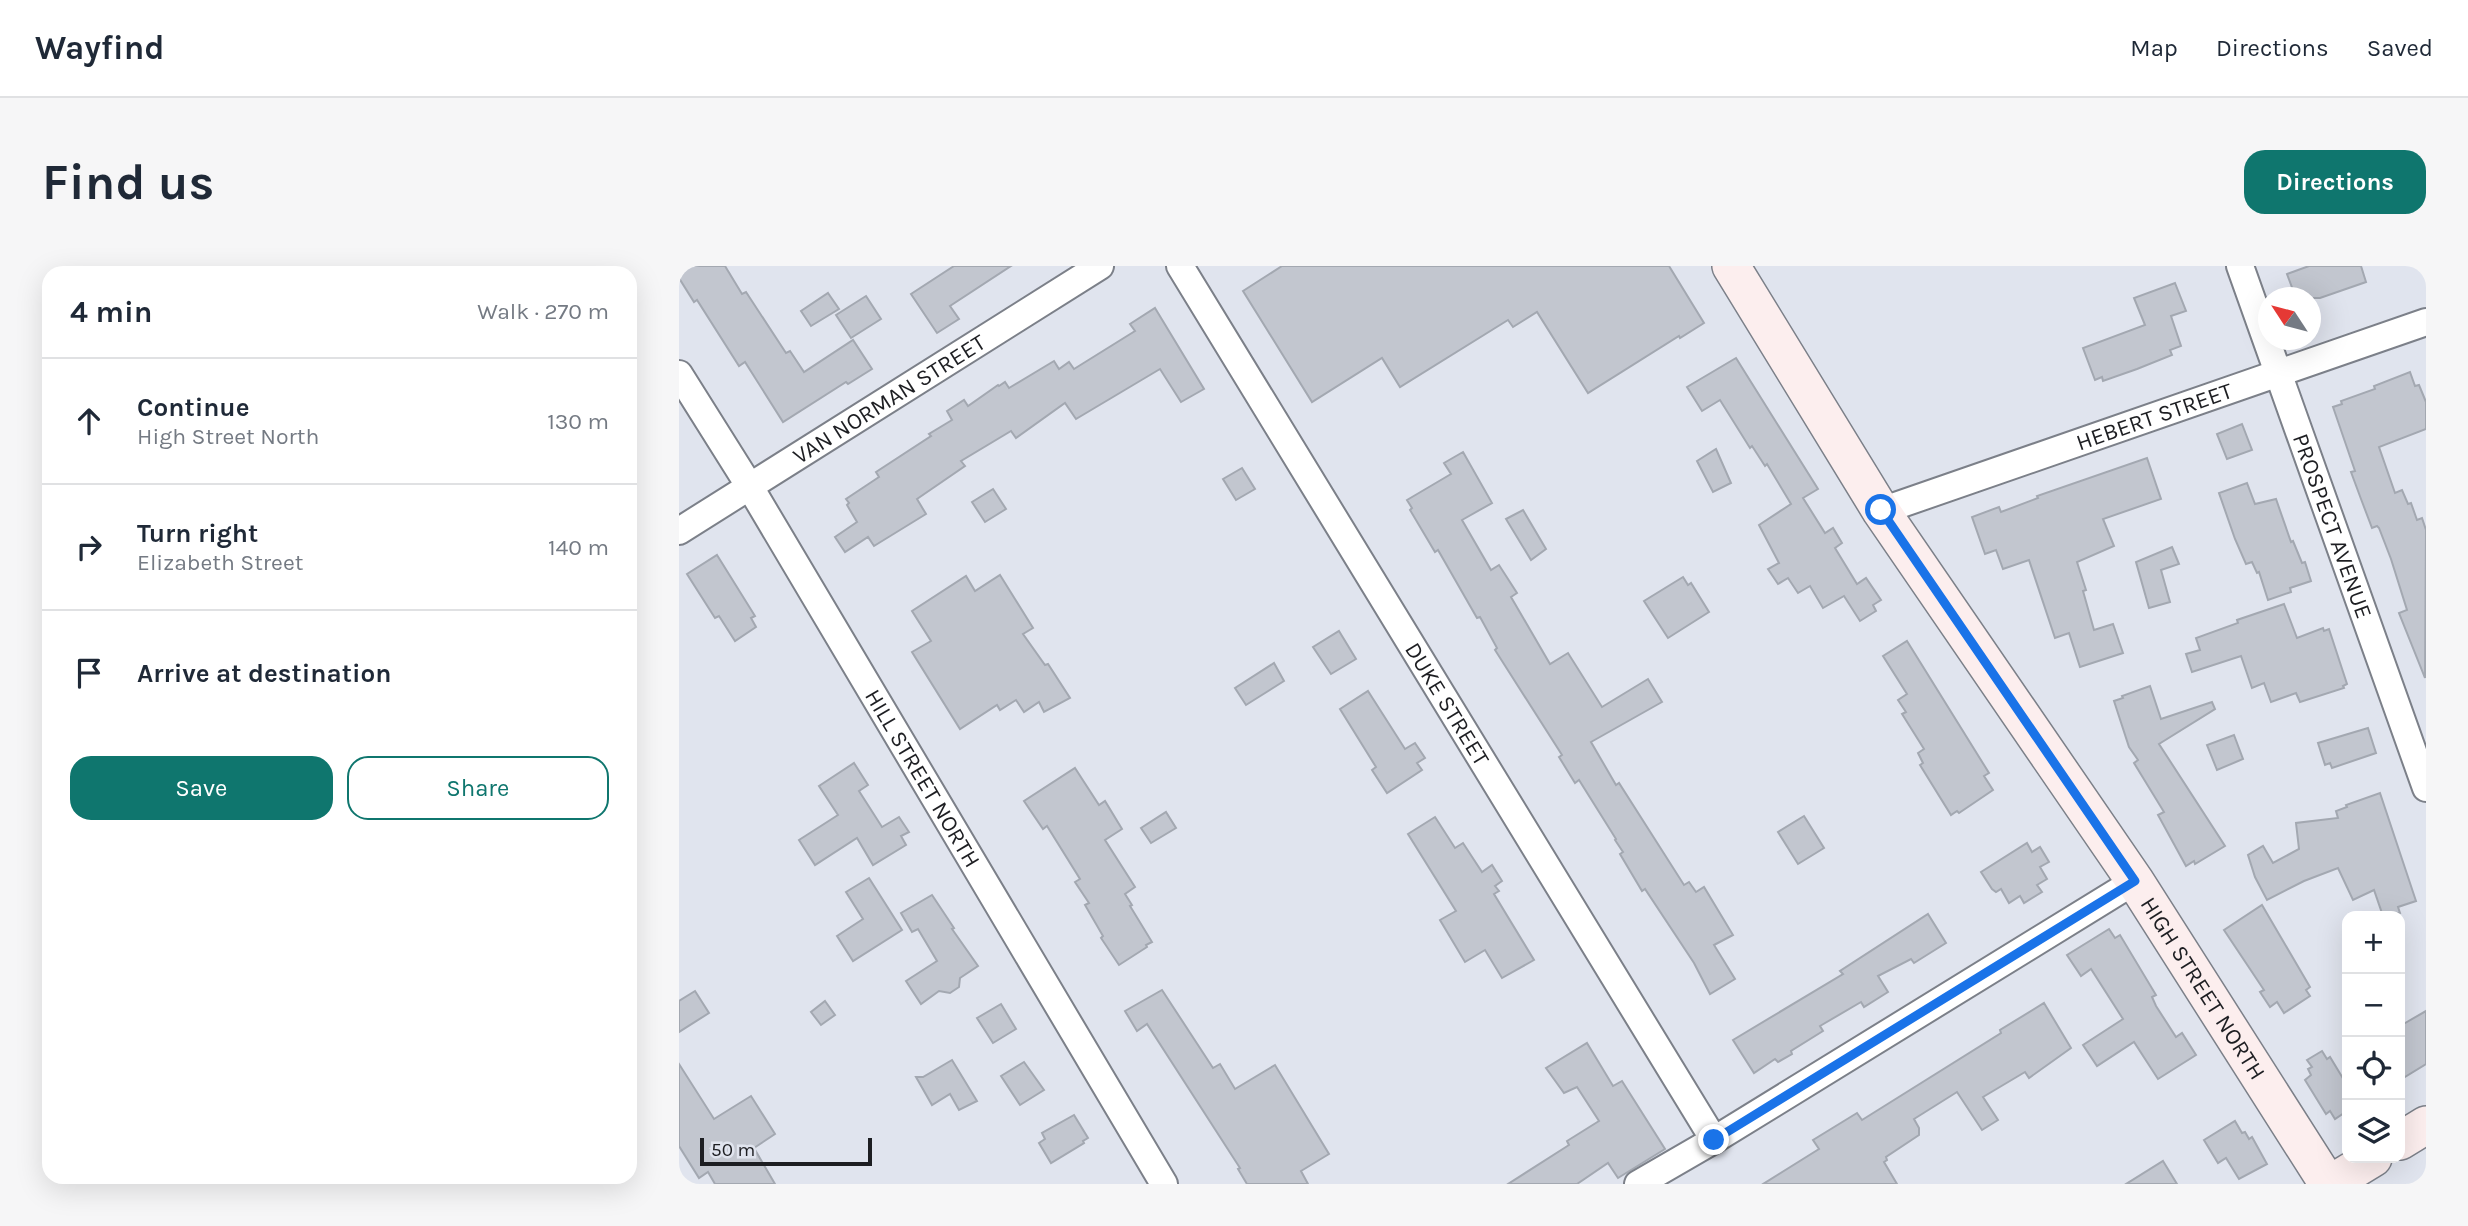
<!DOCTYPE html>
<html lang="en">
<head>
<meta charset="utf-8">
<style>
  :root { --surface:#fff; --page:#f6f6f7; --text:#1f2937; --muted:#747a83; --line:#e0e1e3; --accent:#0f766e }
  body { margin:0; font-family:Karla,sans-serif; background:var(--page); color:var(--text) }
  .controls { position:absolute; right:21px; bottom:21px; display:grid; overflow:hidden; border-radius:14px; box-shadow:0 7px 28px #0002 }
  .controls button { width:63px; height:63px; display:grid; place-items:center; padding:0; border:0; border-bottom:2px solid var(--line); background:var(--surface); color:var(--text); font:35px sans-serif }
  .compass { position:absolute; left:1579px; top:21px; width:63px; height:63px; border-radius:50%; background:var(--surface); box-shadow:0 7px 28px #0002; rotate:306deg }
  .scale { position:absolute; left:21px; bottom:18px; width:172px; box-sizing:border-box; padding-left:7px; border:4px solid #1d1e22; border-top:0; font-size:19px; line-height:24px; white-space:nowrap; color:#1d1e22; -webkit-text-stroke:5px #e0e4ee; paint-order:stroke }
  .stop { position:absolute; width:21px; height:21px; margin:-16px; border:5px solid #1a73e8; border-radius:50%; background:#fff }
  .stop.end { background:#1a73e8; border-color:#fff; box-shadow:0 2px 7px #0008 }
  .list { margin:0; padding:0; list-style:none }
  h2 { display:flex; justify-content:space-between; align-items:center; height:91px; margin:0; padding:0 28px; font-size:30px }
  h2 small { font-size:23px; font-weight:400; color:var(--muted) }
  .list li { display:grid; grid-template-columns:46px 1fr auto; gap:21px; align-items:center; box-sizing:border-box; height:126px; padding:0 28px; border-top:2px solid var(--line) }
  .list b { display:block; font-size:26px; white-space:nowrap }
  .list p { margin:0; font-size:23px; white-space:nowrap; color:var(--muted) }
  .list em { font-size:23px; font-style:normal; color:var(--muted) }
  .actions { display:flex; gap:14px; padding:21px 28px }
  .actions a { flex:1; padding:16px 0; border:2px solid var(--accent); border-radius:21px; text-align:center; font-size:24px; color:var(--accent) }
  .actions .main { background:var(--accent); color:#fff }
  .icon { flex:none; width:38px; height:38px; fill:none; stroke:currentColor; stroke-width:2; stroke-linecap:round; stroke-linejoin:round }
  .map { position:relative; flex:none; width:1747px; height:918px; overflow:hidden; border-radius:21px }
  header { display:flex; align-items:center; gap:42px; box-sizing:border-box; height:98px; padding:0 35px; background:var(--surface); border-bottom:2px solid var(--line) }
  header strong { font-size:33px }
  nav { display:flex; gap:38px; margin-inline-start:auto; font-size:24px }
  .intro { display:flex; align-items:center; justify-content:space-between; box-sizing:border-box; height:168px; padding:0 42px }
  h1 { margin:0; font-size:49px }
  .button { padding:18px 32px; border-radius:21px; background:var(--accent); color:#fff; font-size:24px; font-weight:700 }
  main { display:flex; gap:42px; padding:0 42px }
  aside { flex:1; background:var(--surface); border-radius:21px; box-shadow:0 7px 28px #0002 }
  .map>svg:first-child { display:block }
</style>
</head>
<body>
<header>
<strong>Wayfind</strong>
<nav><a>Map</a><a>Directions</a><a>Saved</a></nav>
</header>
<div class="intro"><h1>Find us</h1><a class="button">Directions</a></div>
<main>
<aside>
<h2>4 min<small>Walk · 270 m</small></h2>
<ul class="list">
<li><svg class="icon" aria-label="ahead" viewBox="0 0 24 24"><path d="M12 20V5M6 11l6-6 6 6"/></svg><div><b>Continue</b><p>High Street North</p></div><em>130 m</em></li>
<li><svg class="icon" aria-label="right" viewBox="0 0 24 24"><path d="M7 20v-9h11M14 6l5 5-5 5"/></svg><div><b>Turn right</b><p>Elizabeth Street</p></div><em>140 m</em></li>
<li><svg class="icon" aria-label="arrive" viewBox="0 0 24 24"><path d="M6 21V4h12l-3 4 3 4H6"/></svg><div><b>Arrive at destination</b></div></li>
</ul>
<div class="actions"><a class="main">Save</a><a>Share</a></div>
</aside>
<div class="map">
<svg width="1747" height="918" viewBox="0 0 1747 918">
  <rect width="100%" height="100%" fill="#e0e4ee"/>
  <g fill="#c2c6cf" stroke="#a3a8b1" stroke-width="2">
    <path d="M 0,0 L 46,0 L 63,28 L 67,26 L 107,87 L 111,85 L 125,106 L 174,74 L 193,103 L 169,118 L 167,116 L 104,156 L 66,96 L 60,100 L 18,34 L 15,36 L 0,12 Z"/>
    <path d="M 275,0 L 332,0 L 271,40 L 280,53 L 258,67 L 232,28 Z"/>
    <path d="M 603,0 L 990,0 L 1025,57 L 1001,72 L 1000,70 L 909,127 L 858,46 L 834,61 L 829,54 L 721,121 L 703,92 L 633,136 L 564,25 Z"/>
    <path d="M 1630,0 L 1682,0 L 1687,16 L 1641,32 L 1617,32 L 1608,8 Z"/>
    <path d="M 1496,17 L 1507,45 L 1492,50 L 1502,80 L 1491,84 L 1493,89 L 1458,103 L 1424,115 L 1423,111 L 1416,114 L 1404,82 L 1466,59 L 1455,32 Z"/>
    <path d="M 149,27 L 160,43 L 132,60 L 122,45 Z"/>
    <path d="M 187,30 L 202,53 L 172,72 L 157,49 Z"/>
    <path d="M 476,42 L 525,123 L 502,136 L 481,103 L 397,153 L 386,137 L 337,172 L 332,165 L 282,195 L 286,200 L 238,233 L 247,248 L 195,280 L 189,271 L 166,286 L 156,271 L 178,256 L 168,239 L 170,237 L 167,233 L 200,211 L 197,206 L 252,170 L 250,168 L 273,154 L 268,145 L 285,134 L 289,140 L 319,119 L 320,120 L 326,116 L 330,122 L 375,95 L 380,103 L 390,96 L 395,103 L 456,65 L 451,58 Z"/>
    <path d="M 1057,92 L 1139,223 L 1124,232 L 1146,267 L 1154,262 L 1163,277 L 1156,282 L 1178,318 L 1187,312 L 1202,334 L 1194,339 L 1197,345 L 1181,355 L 1165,330 L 1144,342 L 1131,320 L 1119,327 L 1109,312 L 1099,318 L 1089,303 L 1100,297 L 1080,259 L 1112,238 L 1088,198 L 1086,200 L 1073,180 L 1071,182 L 1041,134 L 1023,145 L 1008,121 Z"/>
    <path d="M 1731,106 L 1736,120 L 1740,119 L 1747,136 L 1747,163 L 1700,181 L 1716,227 L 1723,224 L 1729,238 L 1732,237 L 1738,254 L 1743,252 L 1747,264 L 1746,412 L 1720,347 L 1728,344 L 1712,293 L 1700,262 L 1698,260 L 1693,262 L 1682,233 L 1672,206 L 1676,205 L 1654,141 L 1663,138 L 1662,135 L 1696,123 L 1695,120 Z"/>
    <path d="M 1563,158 L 1573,184 L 1548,193 L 1538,168 Z"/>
    <path d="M 1037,183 L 1052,217 L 1034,226 L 1018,195 Z"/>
    <path d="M 784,186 L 813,237 L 783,254 L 812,304 L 820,299 L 838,327 L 832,331 L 871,398 L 889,387 L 923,441 L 969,413 L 983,436 L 912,476 L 937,519 L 940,517 L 1005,619 L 1010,616 L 1017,626 L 1025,621 L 1054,669 L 1035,679 L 1056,713 L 1031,728 L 1015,697 L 966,623 L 963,625 L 941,588 L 944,586 L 936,574 L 937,573 L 900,514 L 896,517 L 880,491 L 883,489 L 816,384 L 818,382 L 801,351 L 798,352 L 759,284 L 756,286 L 731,244 L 733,242 L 728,234 L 772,208 L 765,197 Z"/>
    <path d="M 1468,192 L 1482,233 L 1424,253 L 1435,280 L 1398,296 L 1407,324 L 1404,325 L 1415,364 L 1434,358 L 1444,387 L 1401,401 L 1390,367 L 1376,372 L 1350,294 L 1324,303 L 1317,284 L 1306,288 L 1293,251 L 1320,241 L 1322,246 L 1359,232 L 1358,230 Z"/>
    <path d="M 563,202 L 576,223 L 557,234 L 544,213 Z"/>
    <path d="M 1568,217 L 1576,238 L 1597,233 L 1612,276 L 1614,275 L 1623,297 L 1626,296 L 1632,315 L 1611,322 L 1612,326 L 1589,334 L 1580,306 L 1578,307 L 1573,296 L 1567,298 L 1556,273 L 1540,227 Z"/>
    <path d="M 314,223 L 327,243 L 306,256 L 293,236 Z"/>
    <path d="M 844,244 L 867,283 L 852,294 L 827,253 Z"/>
    <path d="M 1493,281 L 1500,298 L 1482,304 L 1491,336 L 1470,342 L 1457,296 Z"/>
    <path d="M 38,289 L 76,350 L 72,352 L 77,361 L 56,375 L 40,350 L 36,352 L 8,308 Z"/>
    <path d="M 321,309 L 354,362 L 344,368 L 366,399 L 369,398 L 391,432 L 365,446 L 360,436 L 345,446 L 337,434 L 321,444 L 318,439 L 281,463 L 233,386 L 252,375 L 233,345 L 287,310 L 296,325 Z"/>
    <path d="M 1004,311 L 1009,319 L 1012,317 L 1030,346 L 989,372 L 965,335 Z"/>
    <path d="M 1605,338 L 1618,372 L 1644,362 L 1645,365 L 1650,363 L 1668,418 L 1664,420 L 1665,422 L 1621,436 L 1617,427 L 1592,436 L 1585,417 L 1573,422 L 1562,390 L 1513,406 L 1507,388 L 1521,384 L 1517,372 L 1559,357 L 1558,354 Z"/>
    <path d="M 660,365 L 677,393 L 652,408 L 634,381 Z"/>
    <path d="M 1228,375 L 1310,507 L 1305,510 L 1314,524 L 1280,547 L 1278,545 L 1272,549 L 1241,499 L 1244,497 L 1239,487 L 1245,483 L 1223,448 L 1227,446 L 1219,434 L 1228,428 L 1204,390 Z"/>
    <path d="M 595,397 L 605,415 L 567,439 L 556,422 Z"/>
    <path d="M 1471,420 L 1482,453 L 1533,436 L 1536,443 L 1480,478 L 1546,580 L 1516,598 L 1515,595 L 1507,600 L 1479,549 L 1485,546 L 1455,497 L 1459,494 L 1450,481 L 1435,435 L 1444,432 L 1443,430 Z"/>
    <path d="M 689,425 L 726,483 L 736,477 L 746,492 L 738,497 L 743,504 L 708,527 L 693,504 L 697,501 L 661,443 Z"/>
    <path d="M 1689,462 L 1697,487 L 1653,502 L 1651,497 L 1646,499 L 1639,477 Z"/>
    <path d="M 1555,469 L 1564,493 L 1538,504 L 1528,479 Z"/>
    <path d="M 175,497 L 189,519 L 180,525 L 203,561 L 220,551 L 230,566 L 222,570 L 227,579 L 194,599 L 178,572 L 136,599 L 120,574 L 159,549 L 140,520 Z"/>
    <path d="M 396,502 L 420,539 L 426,535 L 443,563 L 426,574 L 456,621 L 446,628 L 453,639 L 451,640 L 473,676 L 467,679 L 468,681 L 440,699 L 422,672 L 424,670 L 406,639 L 410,637 L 396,616 L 401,613 L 368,560 L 364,563 L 345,535 Z"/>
    <path d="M 1701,527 L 1737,635 L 1719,641 L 1721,647 L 1704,650 L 1695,624 L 1674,634 L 1659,602 L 1625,615 L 1588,634 L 1576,611 L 1569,589 L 1584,580 L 1594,597 L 1620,583 L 1617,557 L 1659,552 L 1657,545 L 1668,541 L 1667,539 Z"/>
    <path d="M 487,546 L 497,562 L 472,577 L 462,562 Z"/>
    <path d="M 1125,550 L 1145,582 L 1119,598 L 1099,566 Z"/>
    <path d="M 756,551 L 776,582 L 784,577 L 803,606 L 813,599 L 823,615 L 816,620 L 820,625 L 815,628 L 855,694 L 823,712 L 806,684 L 786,696 L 761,654 L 777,645 L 729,568 Z"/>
    <path d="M 1348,577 L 1353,586 L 1361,581 L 1370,596 L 1361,601 L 1368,613 L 1358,619 L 1363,626 L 1345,637 L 1341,630 L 1330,637 L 1322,623 L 1317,626 L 1313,623 L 1302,606 Z"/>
    <path d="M 190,612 L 223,664 L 174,695 L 158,670 L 184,653 L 167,626 Z"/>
    <path d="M 253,629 L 275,662 L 273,663 L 299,700 L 281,712 L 280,721 L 271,727 L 260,725 L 242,738 L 227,715 L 258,695 L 239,663 L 233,666 L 222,647 Z"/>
    <path d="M 1583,639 L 1631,721 L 1627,724 L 1631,730 L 1605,747 L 1598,736 L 1591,741 L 1581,726 L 1585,724 L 1545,664 Z"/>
    <path d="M 1249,648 L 1267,677 L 1235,697 L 1232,693 L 1199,710 L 1209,726 L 1185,741 L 1182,736 L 1141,760 L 1144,765 L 1112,785 L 1113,788 L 1099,796 L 1096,793 L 1075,807 L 1054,774 L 1164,708 L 1161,705 Z"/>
    <path d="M 1430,663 L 1436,672 L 1441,669 L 1477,729 L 1473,731 L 1477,740 L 1497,771 L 1503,767 L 1517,789 L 1479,813 L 1455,776 L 1418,800 L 1404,779 L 1444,753 L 1412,703 L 1402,710 L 1388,689 Z"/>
    <path d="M 483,724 L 534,802 L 541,798 L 556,823 L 596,799 L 650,888 L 622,905 L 629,918 L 568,918 L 559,903 L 561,902 L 468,758 L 458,765 L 446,745 Z"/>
    <path d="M 16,725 L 30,747 L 0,766 L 0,735 Z"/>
    <path d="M 146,735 L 156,749 L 142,759 L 132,746 Z"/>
    <path d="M 1365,737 L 1392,782 L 1350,812 L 1346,806 L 1304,831 L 1319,854 L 1303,864 L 1278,826 L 1235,853 L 1240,862 L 1240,869 L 1207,891 L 1208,894 L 1205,896 L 1218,918 L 1084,918 L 1140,883 L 1134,874 L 1178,847 L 1183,854 L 1322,767 L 1321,764 Z"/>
    <path d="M 322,738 L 337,763 L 314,777 L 298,752 Z"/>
    <path d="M 1747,745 L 1747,798 L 1721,814 L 1721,760 Z"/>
    <path d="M 908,777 L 934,820 L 943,815 L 986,883 L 939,912 L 929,897 L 898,918 L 829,918 L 890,879 L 888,875 L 920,855 L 898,821 L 885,827 L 867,802 Z"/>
    <path d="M 1643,785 L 1648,793 L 1651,791 L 1668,819 L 1668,845 L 1656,853 L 1651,845 L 1647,848 L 1626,814 L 1632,809 L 1629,803 L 1633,801 L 1628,794 Z"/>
    <path d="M 273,794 L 298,835 L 280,844 L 271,828 L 253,839 L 237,811 L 244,811 Z"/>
    <path d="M 345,796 L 365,824 L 341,839 L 322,810 Z"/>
    <path d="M 0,798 L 35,853 L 72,830 L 96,868 L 75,882 L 96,918 L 36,918 L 29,906 L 20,912 L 0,880 Z"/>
    <path d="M 395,849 L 409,872 L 404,875 L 405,877 L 372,897 L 360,877 L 366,873 L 363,867 Z"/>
    <path d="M 1556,855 L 1563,867 L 1566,866 L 1570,873 L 1573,871 L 1588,898 L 1560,913 L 1547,892 L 1539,897 L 1525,874 Z"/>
    <path d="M 1484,895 L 1498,918 L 1447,918 Z"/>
  </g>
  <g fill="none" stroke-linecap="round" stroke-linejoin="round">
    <defs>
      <g id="minor">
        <path id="s1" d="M 501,0 L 1035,874"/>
        <path id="s2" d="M 1561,0 L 1747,522"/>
        <path id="s3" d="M 0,108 L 71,221 L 485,918"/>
        <path id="s4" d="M 1202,245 L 1747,56"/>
        <path id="s5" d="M 0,265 L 421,0"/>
        <path d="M 959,918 L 1035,874 L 1456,615"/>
      </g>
      <g id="secondary">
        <path id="s6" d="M 1052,0 L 1202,245 L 1456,615 L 1649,918"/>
        <path d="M 1721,875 L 1747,859"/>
        <path d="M 1651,918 L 1694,892"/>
      </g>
    </defs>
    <use href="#minor" stroke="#7c8089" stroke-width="30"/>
    <use href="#secondary" stroke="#7c8089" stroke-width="40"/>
    <use href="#minor" stroke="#fff" stroke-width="26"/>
    <use href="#secondary" stroke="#fceeee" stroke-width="37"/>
  </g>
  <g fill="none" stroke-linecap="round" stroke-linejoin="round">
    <path stroke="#1a73e8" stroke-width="9" d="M 1035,874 L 1456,615 L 1202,244"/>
  </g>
  <g text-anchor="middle" stroke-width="5" stroke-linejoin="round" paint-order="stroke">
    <g font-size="23" fill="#1d1e22" stroke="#e0e4ee">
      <text dy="8" stroke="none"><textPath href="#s5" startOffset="248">VAN NORMAN STREET</textPath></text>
      <text dy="8" stroke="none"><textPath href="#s4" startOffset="289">HEBERT STREET</textPath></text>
      <text dy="8" stroke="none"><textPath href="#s2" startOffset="276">PROSPECT AVENUE</textPath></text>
      <text dy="8" stroke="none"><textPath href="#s1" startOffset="513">DUKE STREET</textPath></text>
      <text dy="8" stroke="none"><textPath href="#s3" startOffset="472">HILL STREET NORTH</textPath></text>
      <text dy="8" stroke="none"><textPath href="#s6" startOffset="863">HIGH STREET NORTH</textPath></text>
    </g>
  </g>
</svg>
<div class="controls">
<button>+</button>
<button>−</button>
<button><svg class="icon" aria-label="locate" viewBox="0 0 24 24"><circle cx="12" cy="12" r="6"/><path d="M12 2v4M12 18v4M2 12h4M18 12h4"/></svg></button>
<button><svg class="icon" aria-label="layers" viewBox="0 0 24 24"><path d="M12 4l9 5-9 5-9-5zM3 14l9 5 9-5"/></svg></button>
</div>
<svg class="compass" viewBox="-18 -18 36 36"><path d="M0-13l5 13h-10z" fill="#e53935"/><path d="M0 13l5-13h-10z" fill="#747a83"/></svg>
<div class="scale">50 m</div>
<div class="stop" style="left:1202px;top:244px"></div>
<div class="stop end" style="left:1035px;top:874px"></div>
</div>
</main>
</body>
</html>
